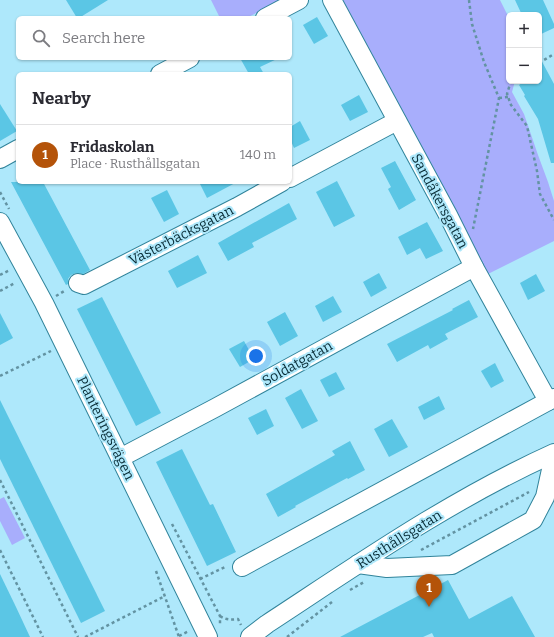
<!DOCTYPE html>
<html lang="en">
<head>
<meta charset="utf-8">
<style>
  :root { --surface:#fff; --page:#f7f7f7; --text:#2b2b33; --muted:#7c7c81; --line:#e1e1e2; --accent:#b45309 }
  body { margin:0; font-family:Bitter,serif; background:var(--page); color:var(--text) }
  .controls { position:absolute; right:12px; top:12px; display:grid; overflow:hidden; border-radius:6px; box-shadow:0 1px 3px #0004 }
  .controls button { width:36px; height:36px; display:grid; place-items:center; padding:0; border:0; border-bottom:1px solid var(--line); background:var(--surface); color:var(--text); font:20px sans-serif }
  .you { position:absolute; left:256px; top:356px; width:14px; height:14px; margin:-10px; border:3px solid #fff; border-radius:50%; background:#1a73e8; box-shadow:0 0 0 6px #1a73e833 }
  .badge { display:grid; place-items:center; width:26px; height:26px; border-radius:50%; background:var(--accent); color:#fff; font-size:13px; font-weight:700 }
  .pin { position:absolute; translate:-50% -33px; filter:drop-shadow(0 1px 2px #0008) }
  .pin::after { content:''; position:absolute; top:21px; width:14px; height:12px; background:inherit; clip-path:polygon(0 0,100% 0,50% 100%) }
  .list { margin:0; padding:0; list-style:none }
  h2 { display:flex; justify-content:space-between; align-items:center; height:52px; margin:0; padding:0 16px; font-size:17px }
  h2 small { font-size:13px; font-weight:400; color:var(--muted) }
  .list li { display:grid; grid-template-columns:26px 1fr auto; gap:12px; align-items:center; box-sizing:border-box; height:60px; padding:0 16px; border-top:1px solid var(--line) }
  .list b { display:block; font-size:15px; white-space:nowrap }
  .list p { margin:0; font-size:13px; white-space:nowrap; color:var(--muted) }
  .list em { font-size:13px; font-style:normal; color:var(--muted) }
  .icon { flex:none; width:22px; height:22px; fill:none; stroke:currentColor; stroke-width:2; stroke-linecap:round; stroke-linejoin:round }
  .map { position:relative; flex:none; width:554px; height:637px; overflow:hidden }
  .search { position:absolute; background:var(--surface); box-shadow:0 1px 3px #0004; left:16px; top:16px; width:276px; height:44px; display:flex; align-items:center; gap:10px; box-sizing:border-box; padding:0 14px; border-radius:6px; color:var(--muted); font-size:15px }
  .panel { position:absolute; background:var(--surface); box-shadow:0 1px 3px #0004; left:16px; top:72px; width:276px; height:112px; border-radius:6px }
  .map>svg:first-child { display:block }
</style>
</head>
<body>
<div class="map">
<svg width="554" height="637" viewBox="0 0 554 637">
  <rect width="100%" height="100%" fill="#aee8fb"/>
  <g fill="#a8aefc">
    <path d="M 211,0 L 283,0 L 246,18 L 220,18 Z"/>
    <path d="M 338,0 L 500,0 L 509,18 L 509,81 L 515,81 L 512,92 L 524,114 L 538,155 L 548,182 L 554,201 L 554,241 L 486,275 Z"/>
    <path d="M 4,497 L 25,538 L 12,545 L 0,521 L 0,499 Z"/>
  </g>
  <g fill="#5bc6e5">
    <path d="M 66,0 L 108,0 L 79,18 L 77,18 Z"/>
    <path d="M 515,0 L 543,0 L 554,24 L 554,28 L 539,35 L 539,15 L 522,15 Z"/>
    <path d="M 317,17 L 328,36 L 314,44 L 303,25 Z"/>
    <path d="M 539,56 L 554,84 L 554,163 L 551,163 L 538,119 L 524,96 L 525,95 L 519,85 L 525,81 L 539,81 Z"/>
    <path d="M 240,58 L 279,58 L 260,67 L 264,74 L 249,74 Z"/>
    <path d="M 359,95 L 368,112 L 350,121 L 341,105 Z"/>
    <path d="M 0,104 L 17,131 L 0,141 Z"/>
    <path d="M 300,121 L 310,140 L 294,148 L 290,139 L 290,127 Z"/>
    <path d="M 395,161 L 416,200 L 399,210 L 388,189 L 391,187 L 381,168 Z"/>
    <path d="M 337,181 L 355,216 L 334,227 L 316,192 Z"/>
    <path d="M 11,182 L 43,182 L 90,270 L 83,274 L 76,273 L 71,275 L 68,279 L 68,284 L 66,285 Z"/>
    <path d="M 199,182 L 237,182 L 207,198 Z"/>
    <path d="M 167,190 L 179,214 L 164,222 L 151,198 Z"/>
    <path d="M 289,203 L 297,219 L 252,243 L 254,247 L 228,261 L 218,243 Z"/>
    <path d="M 427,222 L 443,251 L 426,259 L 420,248 L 407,255 L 398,237 Z"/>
    <path d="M 198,255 L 207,273 L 177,288 L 168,271 Z"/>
    <path d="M 379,273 L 387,288 L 371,297 L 363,282 Z"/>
    <path d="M 536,274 L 545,291 L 528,300 L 520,283 Z"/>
    <path d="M 333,296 L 342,312 L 323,322 L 315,306 Z"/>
    <path d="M 102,297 L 161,413 L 136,426 L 77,309 Z"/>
    <path d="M 469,300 L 478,317 L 445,334 L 448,339 L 430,349 L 428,345 L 397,362 L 387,344 L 453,310 L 452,309 Z"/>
    <path d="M 285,312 L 298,336 L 280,346 L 267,322 Z"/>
    <path d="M 0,313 L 13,338 L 0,345 Z"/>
    <path d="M 244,341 L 254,359 L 240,367 L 229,349 Z"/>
    <path d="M 495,363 L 504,381 L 491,388 L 481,371 Z"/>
    <path d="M 336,372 L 345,389 L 329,397 L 320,380 Z"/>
    <path d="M 301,389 L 318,421 L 302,429 L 285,398 Z"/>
    <path d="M 439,396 L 445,409 L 424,420 L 418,407 Z"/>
    <path d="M 0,400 L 105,611 L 81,623 L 0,459 Z"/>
    <path d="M 266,409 L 274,426 L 257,435 L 248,418 Z"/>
    <path d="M 392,419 L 408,447 L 389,457 L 374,429 Z"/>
    <path d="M 350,441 L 365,470 L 348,479 L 347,478 L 295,506 L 296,507 L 278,517 L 266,494 L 335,455 L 332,451 Z"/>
    <path d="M 182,449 L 210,505 L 213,504 L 236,552 L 207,566 L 156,462 Z"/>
    <path d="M 0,574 L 16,607 L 30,637 L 0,637 Z"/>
    <path d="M 448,580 L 469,619 L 512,596 L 535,637 L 434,637 L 432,633 L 423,637 L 340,637 Z"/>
  </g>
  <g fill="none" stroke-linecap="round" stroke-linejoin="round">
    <defs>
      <g id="minor">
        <path d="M 332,0 L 448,215 L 474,267 L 548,401"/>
        <path d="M 265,18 L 299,0"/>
        <path d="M 160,74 L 190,58"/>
        <path d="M 0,159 L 18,149"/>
        <path d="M 290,178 L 397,121"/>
        <path d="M 0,222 L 44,303 L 208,637"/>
        <path d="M 78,283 L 84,285 L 237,207 L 282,182"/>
        <path d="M 120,458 L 215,408 L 474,267"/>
        <path d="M 358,564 L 387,568 L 452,565 L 533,520 L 545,497 L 554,456"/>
        <path d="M 242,567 L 554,398"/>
        <path d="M 250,637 L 267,624 C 360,563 452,499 554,453"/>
      </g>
    </defs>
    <use href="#minor" stroke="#31849b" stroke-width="20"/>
    <g stroke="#6393a2" stroke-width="2.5" stroke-dasharray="3 3" stroke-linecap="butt">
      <path d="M 469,0 L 472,24 L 484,62 L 499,98 L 473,229"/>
      <path d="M 539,63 L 554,54"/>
      <path d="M 511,81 L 507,94 L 511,105 L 527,126 L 537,171 L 540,194 L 554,220"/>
      <path d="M 499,98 L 508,97"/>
      <path d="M 0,192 L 9,209"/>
      <path d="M 0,275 L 10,270"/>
      <path d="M 0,291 L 15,283"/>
      <path d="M 56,296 L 66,290"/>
      <path d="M 0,376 L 51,351"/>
      <path d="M 0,480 L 78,637"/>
      <path d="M 172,524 L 220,616 L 220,624"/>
      <path d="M 0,550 L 43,637"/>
      <path d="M 421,550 L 529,492"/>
      <path d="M 156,571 L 179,637"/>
      <path d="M 200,579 L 227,566"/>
      <path d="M 350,590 L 364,582"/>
      <path d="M 220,616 C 226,620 231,620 238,619 L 241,625"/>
      <path d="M 179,636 L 189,631"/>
      <path d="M 85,637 L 165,596"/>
      <path d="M 287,637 L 332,602"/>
    </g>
    <use href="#minor" stroke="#fff" stroke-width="18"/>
  </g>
  <g text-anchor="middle" stroke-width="4" stroke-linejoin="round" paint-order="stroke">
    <g font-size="14" fill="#082c36" stroke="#aee8fb">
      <text transform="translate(440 201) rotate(62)" y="5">Sandåkersgatan</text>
      <text transform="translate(181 235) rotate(-27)" y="5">Västerbäcksgatan</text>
      <text transform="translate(297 363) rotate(-29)" y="5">Soldatgatan</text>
      <text transform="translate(106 428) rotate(64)" y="5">Planteringsvägen</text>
      <text transform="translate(399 539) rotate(-32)" y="5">Rusthållsgatan</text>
    </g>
  </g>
</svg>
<div class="controls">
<button>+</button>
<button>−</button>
</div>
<div class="you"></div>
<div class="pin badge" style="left:429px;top:607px">1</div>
<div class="search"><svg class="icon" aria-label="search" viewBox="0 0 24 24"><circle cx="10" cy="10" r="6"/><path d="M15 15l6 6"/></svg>Search here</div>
<section class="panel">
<h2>Nearby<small></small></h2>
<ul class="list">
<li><span class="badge">1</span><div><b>Fridaskolan</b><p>Place · Rusthållsgatan</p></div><em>140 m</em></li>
</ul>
</section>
</div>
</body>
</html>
